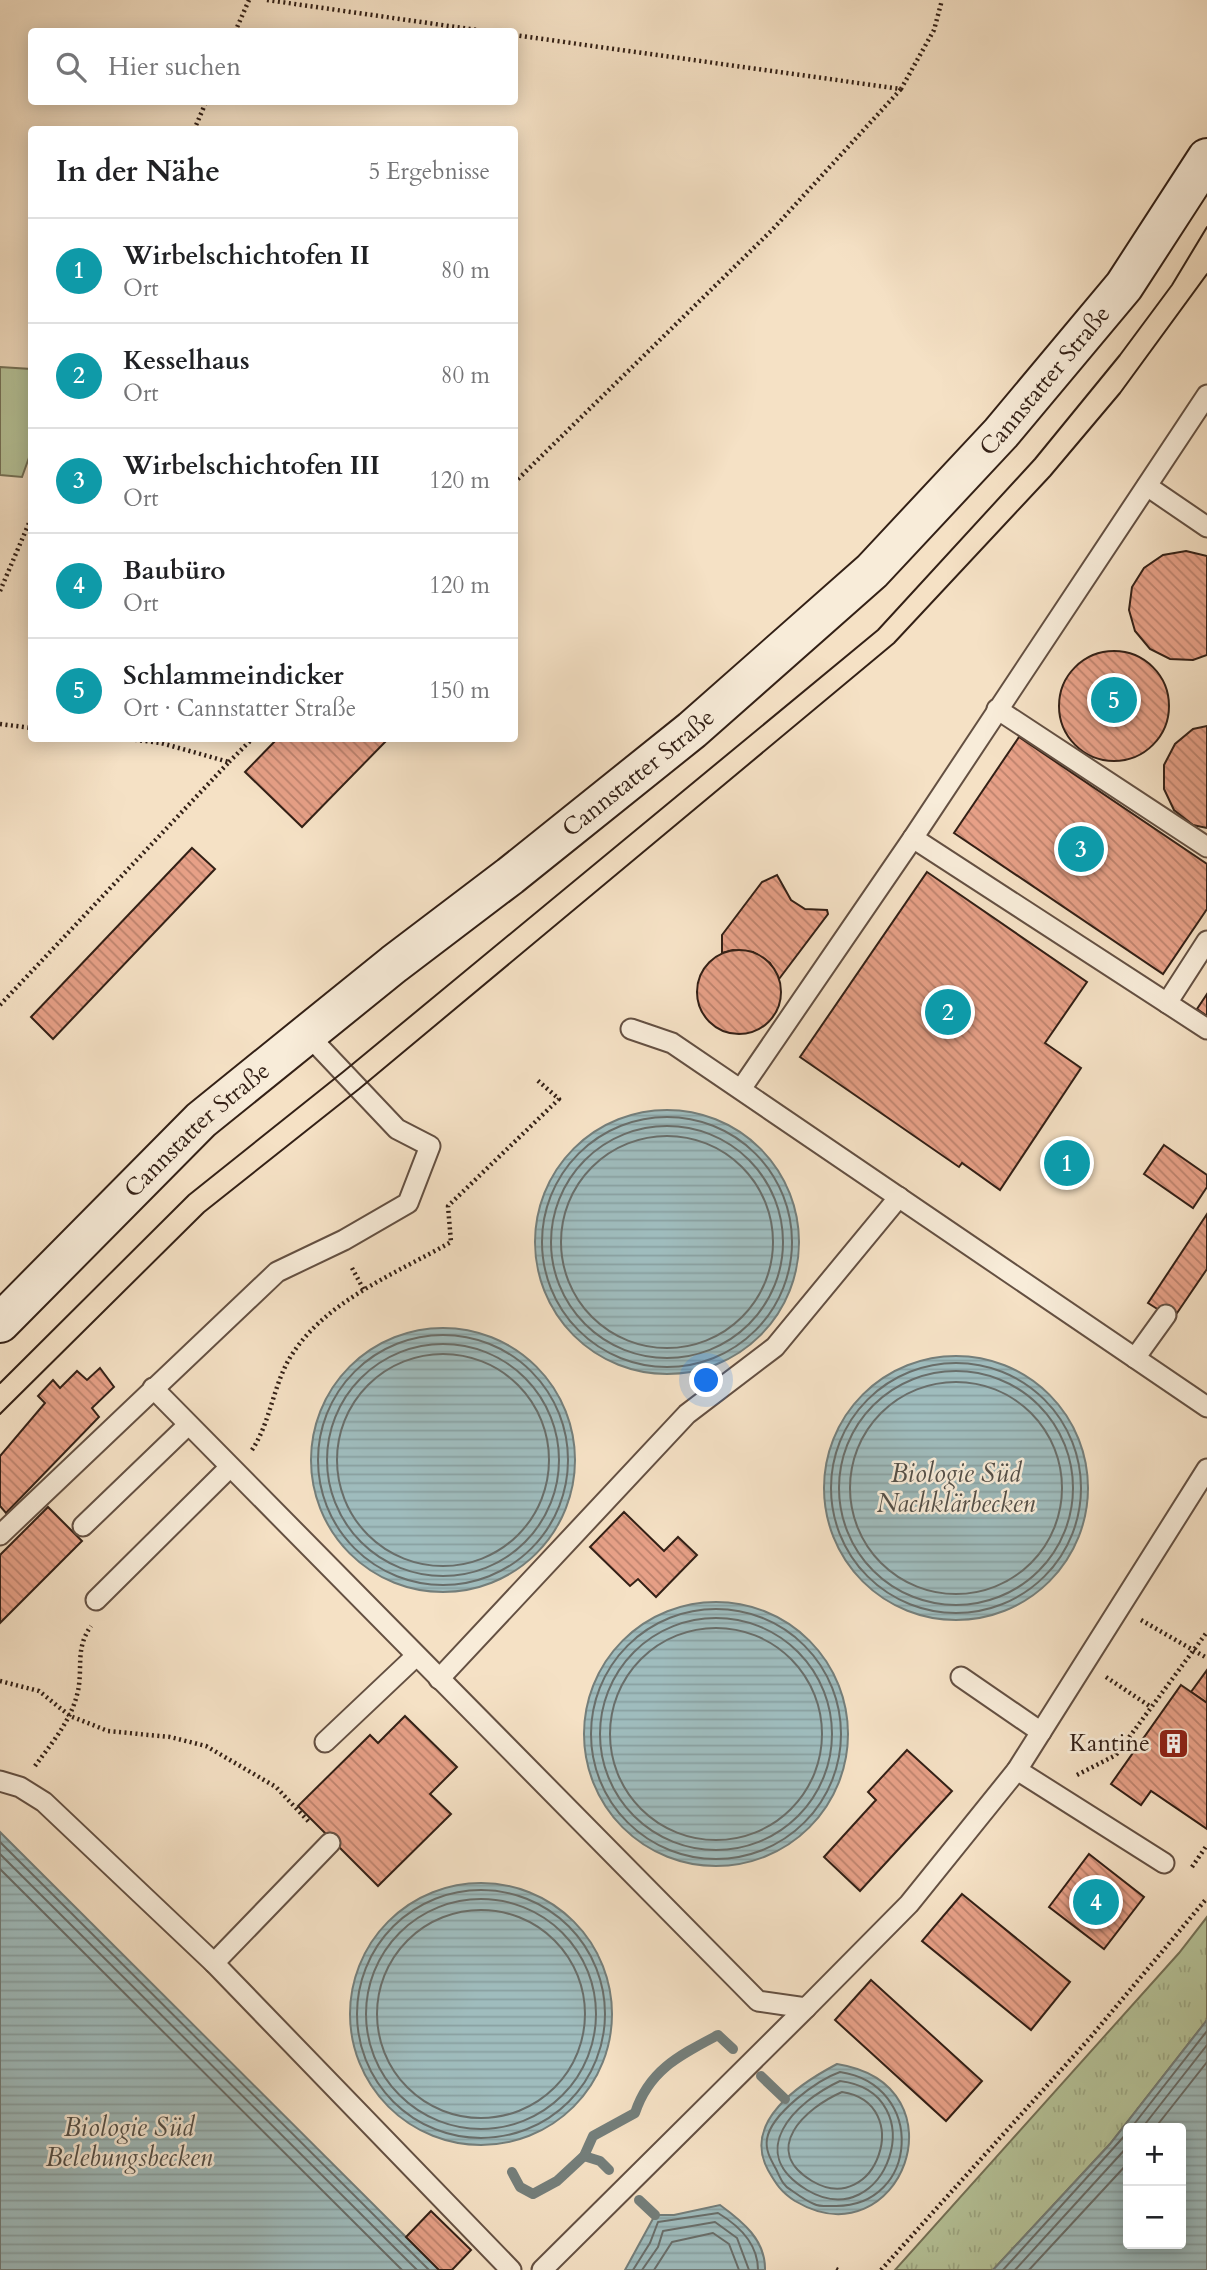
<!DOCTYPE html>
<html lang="de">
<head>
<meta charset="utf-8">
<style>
  :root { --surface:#fff; --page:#f2f2f2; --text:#202124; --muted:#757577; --line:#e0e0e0; --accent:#1a73e8 }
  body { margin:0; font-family:Cardo,serif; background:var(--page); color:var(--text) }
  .controls { position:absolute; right:21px; bottom:21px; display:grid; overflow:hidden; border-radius:7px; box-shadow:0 4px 18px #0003 }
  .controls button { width:63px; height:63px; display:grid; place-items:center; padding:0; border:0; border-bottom:2px solid var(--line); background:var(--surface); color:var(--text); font:35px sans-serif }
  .you { position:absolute; left:707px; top:1381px; width:24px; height:24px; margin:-18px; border:5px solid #fff; border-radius:50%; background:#1a73e8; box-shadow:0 0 0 10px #1a73e833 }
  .badge { display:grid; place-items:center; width:46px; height:46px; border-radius:50%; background:var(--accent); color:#fff; font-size:23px; font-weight:700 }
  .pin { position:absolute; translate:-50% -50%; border:4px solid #fff; box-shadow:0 2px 7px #0006 }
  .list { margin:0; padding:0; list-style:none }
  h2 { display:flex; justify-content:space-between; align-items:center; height:91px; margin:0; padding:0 28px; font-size:30px }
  h2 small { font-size:23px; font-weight:400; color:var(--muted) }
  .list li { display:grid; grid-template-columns:46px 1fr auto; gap:21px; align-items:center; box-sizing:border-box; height:105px; padding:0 28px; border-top:2px solid var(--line) }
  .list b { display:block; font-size:26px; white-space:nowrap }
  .list p { margin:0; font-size:23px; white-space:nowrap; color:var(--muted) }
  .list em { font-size:23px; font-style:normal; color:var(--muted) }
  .icon { flex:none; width:38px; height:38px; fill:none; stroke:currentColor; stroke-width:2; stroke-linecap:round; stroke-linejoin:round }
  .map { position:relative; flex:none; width:1207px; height:2270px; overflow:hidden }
  .search { position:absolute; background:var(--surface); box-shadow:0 4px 18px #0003; left:28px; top:28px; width:490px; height:77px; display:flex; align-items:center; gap:18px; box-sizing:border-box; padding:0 24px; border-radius:7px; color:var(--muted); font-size:26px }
  .panel { position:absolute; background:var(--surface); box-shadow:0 4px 18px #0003; left:28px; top:126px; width:490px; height:616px; border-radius:7px }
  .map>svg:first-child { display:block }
</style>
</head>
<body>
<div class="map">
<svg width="1207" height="2270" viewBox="0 0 1207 2270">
  <defs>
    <pattern id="grass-tufts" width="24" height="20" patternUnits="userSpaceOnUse" patternTransform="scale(1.75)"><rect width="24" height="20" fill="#b6c49a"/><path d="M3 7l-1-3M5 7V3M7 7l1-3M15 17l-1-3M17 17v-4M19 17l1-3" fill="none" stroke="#9da884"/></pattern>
    <pattern id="water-rules" width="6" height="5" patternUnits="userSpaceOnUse" patternTransform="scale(1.75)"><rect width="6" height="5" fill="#9fbcbd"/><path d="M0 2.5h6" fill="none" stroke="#89a1a2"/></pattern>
    <pattern id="building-back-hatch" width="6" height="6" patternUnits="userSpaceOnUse" patternTransform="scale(1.75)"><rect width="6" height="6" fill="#e7a087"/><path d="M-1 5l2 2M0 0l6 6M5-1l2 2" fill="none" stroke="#bc826d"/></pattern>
  </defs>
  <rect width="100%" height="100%" fill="#f5e1c5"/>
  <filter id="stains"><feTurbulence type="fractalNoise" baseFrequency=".00286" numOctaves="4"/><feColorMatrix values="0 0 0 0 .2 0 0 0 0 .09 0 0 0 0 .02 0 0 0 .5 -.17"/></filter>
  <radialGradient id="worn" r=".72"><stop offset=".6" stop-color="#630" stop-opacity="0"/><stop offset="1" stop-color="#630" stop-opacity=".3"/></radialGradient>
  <path fill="url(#grass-tufts)" stroke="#747258" stroke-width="2" d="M 1207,1917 L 1207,2020 L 1110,2144 L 993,2270 L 895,2270 L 1179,1953 Z"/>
  <path fill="#b6c49a" stroke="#747258" stroke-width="2" d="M 0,367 L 31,369 L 31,452 L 22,477 L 0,475 Z"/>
  <g fill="url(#water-rules)" stroke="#747e7a" stroke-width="2" fill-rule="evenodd">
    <circle cx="667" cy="1242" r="132"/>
    <circle cx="443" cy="1460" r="132"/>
    <circle cx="956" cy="1488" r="132"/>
    <circle cx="716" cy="1734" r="132"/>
    <path d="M 0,1832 L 406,2237 L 439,2270 L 0,2270 Z"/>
    <circle cx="481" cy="2014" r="131"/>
    <path d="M 1207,2020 L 1207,2270 L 993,2270 L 1110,2144 ZM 1128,2128 L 1181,2128 L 1181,2244 L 1128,2244 Z"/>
    <path d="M 837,2064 C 968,2085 900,2263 795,2201 C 781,2192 776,2184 768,2170 C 742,2122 799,2084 837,2064 Z"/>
    <path d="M 720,2205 C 742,2221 766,2240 765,2270 L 625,2270 L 655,2215 L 674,2215 Z"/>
  </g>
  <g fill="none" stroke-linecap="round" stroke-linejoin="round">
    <g stroke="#696e6a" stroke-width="2">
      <circle cx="667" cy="1242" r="125"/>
      <circle cx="667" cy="1242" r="116"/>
      <circle cx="667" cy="1242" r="106"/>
      <circle cx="443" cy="1460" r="125"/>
      <circle cx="443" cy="1460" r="116"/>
      <circle cx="443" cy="1460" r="106"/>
      <circle cx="956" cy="1488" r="125"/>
      <circle cx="956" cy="1488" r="117"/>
      <circle cx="956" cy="1488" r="106"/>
      <circle cx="716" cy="1734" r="125"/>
      <circle cx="716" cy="1734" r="116"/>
      <circle cx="716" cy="1734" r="106"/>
      <path d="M 0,1842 L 429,2270"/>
      <path d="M 0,1854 L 417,2270"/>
      <path d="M 0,1869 L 402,2270"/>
      <circle cx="481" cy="2014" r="124"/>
      <circle cx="481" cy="2014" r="115"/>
      <circle cx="481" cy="2014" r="104"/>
      <path d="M 840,2072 C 927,2085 919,2207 835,2206 C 828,2206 820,2207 814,2204 C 806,2201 798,2195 791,2190 C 783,2186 780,2177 776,2169 C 771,2160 765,2150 767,2139 C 771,2114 817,2080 840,2072 Z"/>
      <path d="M 840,2081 C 936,2093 886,2237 807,2190 C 744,2152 795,2102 840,2081 Z"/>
      <path d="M 842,2092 C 916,2103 876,2219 812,2181 C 760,2150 805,2108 842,2092 Z"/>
      <path d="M 1131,2128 L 1207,2031"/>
      <path d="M 1142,2128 L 1207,2045"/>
      <path d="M 1155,2128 L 1207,2062"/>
      <path d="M 633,2270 L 650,2243 L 658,2222 L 718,2213 C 738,2225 758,2244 758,2270"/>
      <path d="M 642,2270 L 658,2247 L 663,2231 L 715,2222 L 737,2238 L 749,2270"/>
      <path d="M 654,2270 L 672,2242 L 713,2233 L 729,2244 L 739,2270"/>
      <path d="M 1003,2270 L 1128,2132"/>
      <path d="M 1015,2270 L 1128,2146"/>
      <path d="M 1029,2270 L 1128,2163"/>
    </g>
    <g stroke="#747e7a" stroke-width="10">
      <path d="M 761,2076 L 785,2099"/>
      <path d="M 584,2156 L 600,2161 L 609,2170"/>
      <path d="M 512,2172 L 520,2187 L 533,2194 L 557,2181 L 584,2156 L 593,2136 L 635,2113 C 649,2070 680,2055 718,2035 L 733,2049"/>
      <path d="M 639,2200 L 655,2215"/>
    </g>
  </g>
  <g fill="url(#building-back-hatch)" stroke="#332016" stroke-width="2">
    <path d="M 1186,551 L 1207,556 L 1207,655 L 1193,660 L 1170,659 L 1150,649 L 1135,631 L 1129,610 L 1132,587 L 1144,568 L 1163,555 Z"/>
    <circle cx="1114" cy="706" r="55"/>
    <path d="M 1207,726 L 1207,828 L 1193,825 L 1174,810 L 1164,789 L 1164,765 L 1175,744 L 1193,729 Z"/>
    <path d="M 1019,737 L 1207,864 L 1207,909 L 1163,974 L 954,833 Z"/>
    <path d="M 278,738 L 389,738 L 302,827 L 245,772 Z"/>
    <path d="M 192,848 L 215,869 L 53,1039 L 31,1017 Z"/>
    <path d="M 927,872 L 1087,982 L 1045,1043 L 1081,1068 L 1000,1190 L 962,1163 L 959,1167 L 800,1057 Z"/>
    <path d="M 777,875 L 791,900 L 805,909 L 827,910 L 828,914 L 779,979 L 770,963 L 753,952 L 733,950 L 722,953 L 722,935 L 762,882 Z"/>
    <circle cx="739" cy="992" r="42"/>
    <path d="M 1207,994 L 1207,1016 L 1197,1009 Z"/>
    <circle cx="1067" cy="1163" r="20"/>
    <path d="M 1164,1145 L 1207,1175 L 1207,1187 L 1193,1208 L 1144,1174 Z"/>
    <path d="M 1207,1214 L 1207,1269 L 1173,1319 L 1148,1303 Z"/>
    <path d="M 100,1368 L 114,1387 L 92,1408 L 99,1417 L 6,1513 L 0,1506 L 0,1456 L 45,1403 L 38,1396 L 53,1380 L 60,1388 L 77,1371 L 87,1380 Z"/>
    <path d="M 48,1507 L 82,1541 L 0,1623 L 0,1555 Z"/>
    <path d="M 624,1512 L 664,1551 L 678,1537 L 697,1555 L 656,1597 L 638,1579 L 630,1586 L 590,1547 Z"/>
    <path d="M 1207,1670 L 1207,1703 L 1191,1692 Z"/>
    <path d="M 1181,1685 L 1207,1703 L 1207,1829 L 1151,1791 L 1141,1805 L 1111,1784 Z"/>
    <path d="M 405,1716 L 457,1767 L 430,1794 L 451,1814 L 378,1886 L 298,1806 L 370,1735 L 378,1743 Z"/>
    <path d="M 907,1750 L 952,1791 L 860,1891 L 824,1857 L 876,1800 L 868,1792 Z"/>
    <path d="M 1089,1854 L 1144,1897 L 1104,1949 L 1049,1907 Z"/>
    <path d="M 962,1894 L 1070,1982 L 1031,2030 L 922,1941 Z"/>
    <path d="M 871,1980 L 982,2081 L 946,2121 L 835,2020 Z"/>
    <path d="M 431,2211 L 471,2250 L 452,2270 L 439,2270 L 406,2237 Z"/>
  </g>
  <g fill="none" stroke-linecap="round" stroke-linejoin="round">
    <defs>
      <g id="service">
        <path d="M 1147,486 L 1207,527"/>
        <path d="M 997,709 L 1207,847"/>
        <path d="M 913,838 L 1207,1029"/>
        <path d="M 1167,1003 L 1207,941"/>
        <path d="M 631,1029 L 672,1043 L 1207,1407"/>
        <path d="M 741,1089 L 913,838 L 1207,395"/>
        <path d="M 1135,1358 L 1166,1315"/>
        <path d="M 153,1388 L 758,2001 L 806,2008 L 909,1904 L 1017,1770 L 1207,1469"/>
        <path d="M 83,1526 L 188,1425"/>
        <path d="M 0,1535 L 277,1272 L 344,1240 L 408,1203 L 430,1146 L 397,1129 L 307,1034"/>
        <path d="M 96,1600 L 229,1468"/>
        <path d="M 961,1677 L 1041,1732"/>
        <path d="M 439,1679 L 687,1414 L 775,1347 L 899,1197"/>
        <path d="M 325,1742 L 416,1656"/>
        <path d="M 1017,1770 L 1164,1863"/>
        <path d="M 0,1781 L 20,1787 L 44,1802 L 214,1963 L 511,2270"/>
        <path d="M 214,1963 L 330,1843"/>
        <path d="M 542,2270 L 806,2008"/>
      </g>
      <g id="secondary">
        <path id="s1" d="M 0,1323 L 201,1120 L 394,964 L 510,876 L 692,730 L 872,571 L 1001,433 L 1124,286 L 1207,158"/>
      </g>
    </defs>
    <use href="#service" stroke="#645042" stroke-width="23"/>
    <use href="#secondary" stroke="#332016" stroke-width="42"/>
    <g stroke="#332016" stroke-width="4.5" stroke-dasharray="2 3.5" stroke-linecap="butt">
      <path d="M 267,0 L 491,32"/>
      <path d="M 235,32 L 249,0"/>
      <path d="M 514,35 L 901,89 L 934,30 L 942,0"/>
      <path d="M 194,130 L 206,102"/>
      <path d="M 514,483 L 773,229 L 901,89"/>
      <path d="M 0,591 L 32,516"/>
      <path d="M 0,724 L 32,728"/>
      <path d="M 229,762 L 253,738"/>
      <path d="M 0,1005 L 229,762 L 161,743 L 121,738"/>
      <path d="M 352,1268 L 365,1292"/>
      <path d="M 252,1450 C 271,1421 273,1385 291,1356 C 325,1301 397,1273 451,1242 L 448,1206 L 559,1099 L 536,1079"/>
      <path d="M 1141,1620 L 1207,1658"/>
      <path d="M 1106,1677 L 1151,1707"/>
      <path d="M 0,1681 L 39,1691 L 70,1716 L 108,1731 L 170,1737 L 206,1746 L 276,1787 L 310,1823"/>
      <path d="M 35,1766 C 51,1744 70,1722 77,1695 C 84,1669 74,1650 91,1626"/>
      <path d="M 1077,1775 L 1116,1755 L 1207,1632"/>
      <path d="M 1192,1867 L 1207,1845"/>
      <path d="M 836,2269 L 838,2270"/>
      <path d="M 881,2270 L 1089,2039 L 1207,1898"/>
    </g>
    <use href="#service" stroke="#f8ecd9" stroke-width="19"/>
    <use href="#secondary" stroke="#f8ecd9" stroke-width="38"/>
    <g stroke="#332016" stroke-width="2">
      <path d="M 0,1383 L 189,1195 L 343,1072 L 878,630 L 1035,459 L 1120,355 L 1172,285 L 1207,227"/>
      <path d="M 0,1414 L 204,1212 L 359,1089 L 894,643 L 1050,476 L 1120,393 L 1207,274"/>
    </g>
  </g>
  <defs>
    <symbol id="building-square" viewBox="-11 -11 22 22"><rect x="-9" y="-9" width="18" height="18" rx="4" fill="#8f2418" stroke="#f8ecd9"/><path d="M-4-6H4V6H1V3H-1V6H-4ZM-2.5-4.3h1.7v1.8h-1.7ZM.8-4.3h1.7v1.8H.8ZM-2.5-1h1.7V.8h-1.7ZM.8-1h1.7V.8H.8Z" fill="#fff"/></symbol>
  </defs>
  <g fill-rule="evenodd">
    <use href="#building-square" x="1156" y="1726" width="35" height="35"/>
  </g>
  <g text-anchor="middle" stroke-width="5" stroke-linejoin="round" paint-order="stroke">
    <g font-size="24" fill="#332016" stroke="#f8ecd9">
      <text dy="8" stroke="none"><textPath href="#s1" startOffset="1410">Cannstatter Straße</textPath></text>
      <text dy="8" stroke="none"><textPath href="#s1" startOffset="844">Cannstatter Straße</textPath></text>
      <text dy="8" stroke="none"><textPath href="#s1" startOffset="276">Cannstatter Straße</textPath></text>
    </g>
    <g font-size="24" fill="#332016" stroke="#f8ecd9" text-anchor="end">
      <text x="1150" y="1751">Kantine</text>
    </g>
    <g font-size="26" font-style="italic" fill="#534f48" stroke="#f8ecd9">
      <text x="956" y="1482">Biologie Süd<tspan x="956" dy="30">Nachklärbecken</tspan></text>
      <text x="129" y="2136">Biologie Süd<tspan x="129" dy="30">Belebungsbecken</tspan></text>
    </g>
  </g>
  <rect width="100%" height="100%" filter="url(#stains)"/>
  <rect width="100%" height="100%" fill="url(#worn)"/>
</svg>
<div class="controls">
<button>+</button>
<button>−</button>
</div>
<div class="you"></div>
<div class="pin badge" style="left:1067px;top:1163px;background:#0f9aa8">1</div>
<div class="pin badge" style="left:948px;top:1012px;background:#0f9aa8">2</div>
<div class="pin badge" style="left:1081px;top:849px;background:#0f9aa8">3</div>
<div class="pin badge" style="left:1096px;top:1902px;background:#0f9aa8">4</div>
<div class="pin badge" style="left:1114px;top:700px;background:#0f9aa8">5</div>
<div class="search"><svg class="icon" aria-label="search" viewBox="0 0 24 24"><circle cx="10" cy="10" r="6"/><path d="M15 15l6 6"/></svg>Hier suchen</div>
<section class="panel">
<h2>In der Nähe<small>5 Ergebnisse</small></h2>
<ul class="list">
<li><span class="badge" style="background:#0f9aa8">1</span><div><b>Wirbelschichtofen II</b><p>Ort</p></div><em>80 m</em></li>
<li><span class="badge" style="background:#0f9aa8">2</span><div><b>Kesselhaus</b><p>Ort</p></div><em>80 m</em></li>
<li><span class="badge" style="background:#0f9aa8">3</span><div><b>Wirbelschichtofen III</b><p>Ort</p></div><em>120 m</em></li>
<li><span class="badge" style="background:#0f9aa8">4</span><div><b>Baubüro</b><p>Ort</p></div><em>120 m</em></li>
<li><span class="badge" style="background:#0f9aa8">5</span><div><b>Schlammeindicker</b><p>Ort · Cannstatter Straße</p></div><em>150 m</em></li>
</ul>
</section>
</div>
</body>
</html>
